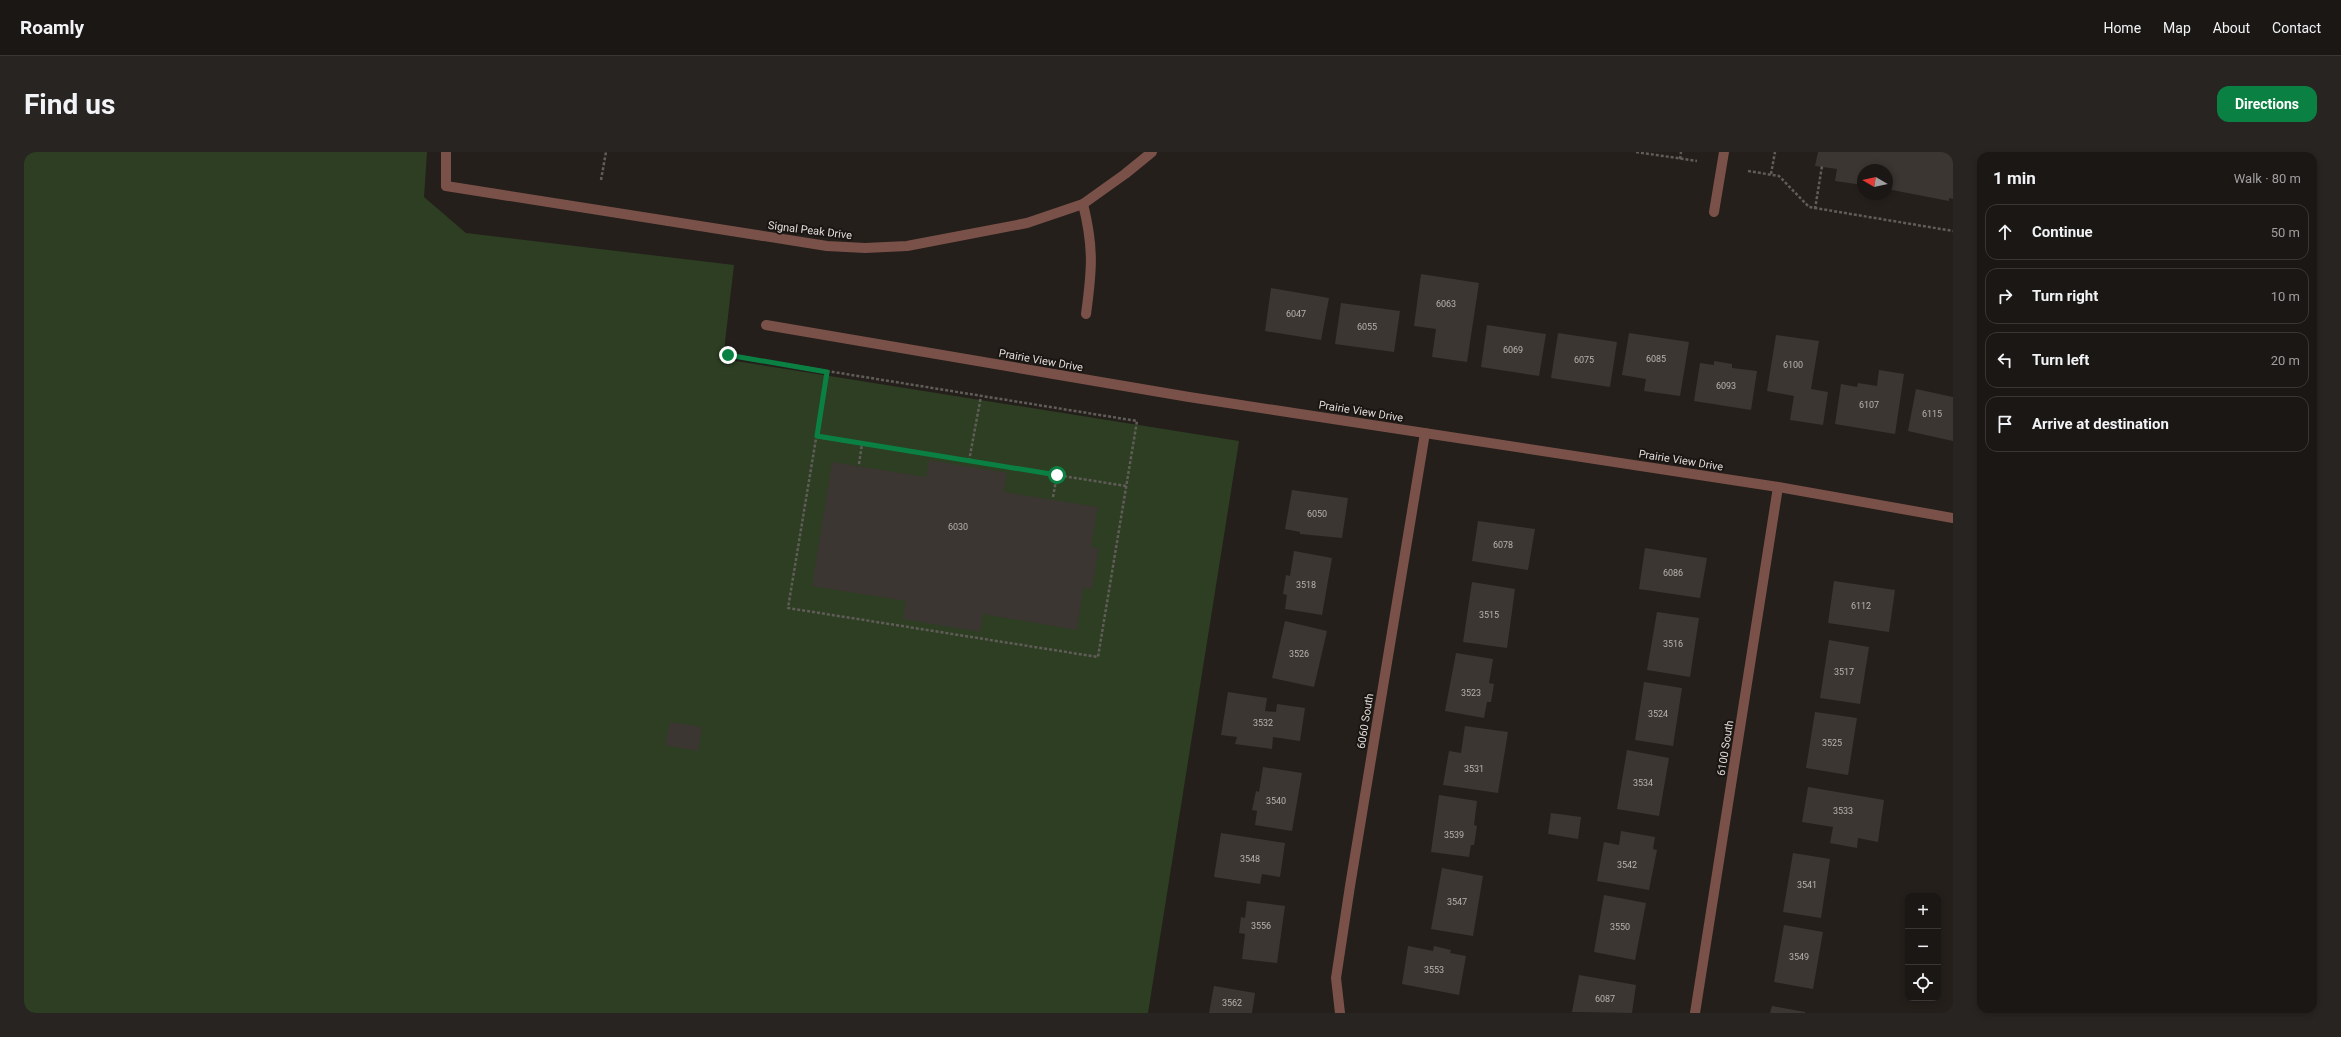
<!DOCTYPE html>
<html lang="en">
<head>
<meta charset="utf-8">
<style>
  :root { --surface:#1b1714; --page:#282422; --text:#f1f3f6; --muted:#a09fa0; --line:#393634; --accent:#0b8043 }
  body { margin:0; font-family:Roboto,sans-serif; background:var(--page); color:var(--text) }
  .controls { position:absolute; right:12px; bottom:12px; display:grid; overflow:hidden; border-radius:8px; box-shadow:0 2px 6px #0003 }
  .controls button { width:36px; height:36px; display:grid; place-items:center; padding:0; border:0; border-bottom:1px solid var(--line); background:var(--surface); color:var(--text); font:20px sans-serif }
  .compass { position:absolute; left:1833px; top:12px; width:36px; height:36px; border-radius:50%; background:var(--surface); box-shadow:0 2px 6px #0003; rotate:279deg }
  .stop { position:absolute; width:12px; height:12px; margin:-9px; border:3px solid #0b8043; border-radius:50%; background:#fff }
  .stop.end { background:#0b8043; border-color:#fff; box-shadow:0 1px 4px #0008 }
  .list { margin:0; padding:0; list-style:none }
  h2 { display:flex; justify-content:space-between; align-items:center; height:52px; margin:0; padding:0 16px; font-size:17px }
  h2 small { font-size:13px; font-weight:400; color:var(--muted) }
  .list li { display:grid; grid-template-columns:26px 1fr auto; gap:12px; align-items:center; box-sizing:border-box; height:56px; margin:0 8px 8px; padding:0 8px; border:1px solid var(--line); border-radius:12px }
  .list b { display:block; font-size:15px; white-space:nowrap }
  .list em { font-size:13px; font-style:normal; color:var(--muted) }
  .icon { flex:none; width:22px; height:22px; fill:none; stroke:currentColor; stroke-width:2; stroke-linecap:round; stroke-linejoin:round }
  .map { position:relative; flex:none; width:1929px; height:861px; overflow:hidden; border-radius:12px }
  header { display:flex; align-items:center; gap:24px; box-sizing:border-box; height:56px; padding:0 20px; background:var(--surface); border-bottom:1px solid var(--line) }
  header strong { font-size:19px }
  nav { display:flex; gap:22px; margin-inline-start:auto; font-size:14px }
  .intro { display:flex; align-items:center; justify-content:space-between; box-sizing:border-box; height:96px; padding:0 24px }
  h1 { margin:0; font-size:28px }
  .button { padding:10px 18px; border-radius:12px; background:var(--accent); color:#fff; font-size:14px; font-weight:700 }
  main { display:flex; gap:24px; padding:0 24px }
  aside { flex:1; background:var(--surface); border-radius:12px; box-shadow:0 2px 6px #0003 }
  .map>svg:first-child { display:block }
</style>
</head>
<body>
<header>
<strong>Roamly</strong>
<nav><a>Home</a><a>Map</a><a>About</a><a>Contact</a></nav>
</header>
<div class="intro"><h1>Find us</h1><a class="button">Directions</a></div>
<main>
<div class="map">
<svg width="1929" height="861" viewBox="0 0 1929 861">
  <rect width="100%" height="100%" fill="#241f1b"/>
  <path fill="#2d3e23" d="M 0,0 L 403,0 L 400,45 L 442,81 L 710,113 L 699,207 L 1215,289 L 1124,861 L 0,861 Z"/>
  <g fill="#3c3632">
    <path d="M 1794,0 L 1929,0 L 1929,47 L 1925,46 L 1925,49 L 1863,37 L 1863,18 L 1839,18 L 1839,33 L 1811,29 L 1813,17 L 1791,14 Z"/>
    <path d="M 1397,122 L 1455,131 L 1443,210 L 1408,205 L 1412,177 L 1390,174 Z"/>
    <path d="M 1247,136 L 1305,146 L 1297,188 L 1241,179 Z"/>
    <path d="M 1317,151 L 1376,159 L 1370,200 L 1311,192 Z"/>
    <path d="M 1463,173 L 1522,182 L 1515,224 L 1457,215 Z"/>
    <path d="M 1534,181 L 1593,190 L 1586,235 L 1527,226 Z"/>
    <path d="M 1605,181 L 1665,190 L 1656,244 L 1620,239 L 1622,227 L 1598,223 Z"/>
    <path d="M 1752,183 L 1795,189 L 1787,237 L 1804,240 L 1799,273 L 1766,268 L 1770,244 L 1743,239 Z"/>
    <path d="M 1690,209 L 1708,212 L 1708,216 L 1733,219 L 1727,258 L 1670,249 L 1676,211 L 1690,213 Z"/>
    <path d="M 1855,218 L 1880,222 L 1871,282 L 1811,272 L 1817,232 L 1833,235 L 1834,231 L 1853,234 Z"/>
    <path d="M 1892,237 L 1929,245 L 1929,289 L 1884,279 Z"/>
    <path d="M 905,308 L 983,321 L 980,340 L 1074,355 L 1067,395 L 1075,396 L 1068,437 L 1059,436 L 1053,478 L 959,462 L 956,480 L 879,467 L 882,449 L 788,434 L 808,310 L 902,325 Z"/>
    <path d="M 1268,338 L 1324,346 L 1318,386 L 1276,382 L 1276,380 L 1261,377 Z"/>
    <path d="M 1454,369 L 1511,377 L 1504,418 L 1448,409 Z"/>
    <path d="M 1621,396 L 1683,406 L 1676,446 L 1615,437 Z"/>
    <path d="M 1270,399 L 1308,406 L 1298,463 L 1261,457 L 1263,443 L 1259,442 L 1262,423 L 1266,424 Z"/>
    <path d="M 1810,429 L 1871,438 L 1865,480 L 1804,471 Z"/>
    <path d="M 1448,430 L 1491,437 L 1483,496 L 1439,490 Z"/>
    <path d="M 1633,460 L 1675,466 L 1666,525 L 1623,518 Z"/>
    <path d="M 1261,469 L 1303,479 L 1290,535 L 1248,526 Z"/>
    <path d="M 1805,488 L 1845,495 L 1836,552 L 1796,546 Z"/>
    <path d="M 1432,501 L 1469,507 L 1465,531 L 1470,532 L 1467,550 L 1463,550 L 1460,566 L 1421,559 Z"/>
    <path d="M 1620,530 L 1658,536 L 1649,594 L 1611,588 Z"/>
    <path d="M 1204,540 L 1243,546 L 1241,559 L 1252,560 L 1253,552 L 1281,556 L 1276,589 L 1249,585 L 1248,597 L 1211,592 L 1213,585 L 1197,583 Z"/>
    <path d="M 1791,560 L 1833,566 L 1824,623 L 1782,616 Z"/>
    <path d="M 646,570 L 678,575 L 674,599 L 641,593 Z"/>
    <path d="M 1441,574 L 1484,580 L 1474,641 L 1419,633 L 1425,599 L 1437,601 Z"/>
    <path d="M 1603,598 L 1645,606 L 1635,664 L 1593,657 Z"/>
    <path d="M 1239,615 L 1278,621 L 1268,679 L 1231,673 L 1233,659 L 1228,658 L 1232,639 L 1235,640 Z"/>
    <path d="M 1784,635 L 1860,648 L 1854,690 L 1834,686 L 1833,696 L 1806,691 L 1809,675 L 1778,670 Z"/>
    <path d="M 1415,643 L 1453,649 L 1450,673 L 1453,674 L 1450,693 L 1447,693 L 1445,705 L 1407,700 Z"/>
    <path d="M 1527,661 L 1557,665 L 1554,687 L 1524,682 Z"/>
    <path d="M 1597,679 L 1631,685 L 1629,697 L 1633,698 L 1625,738 L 1573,729 L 1580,690 L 1595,693 Z"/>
    <path d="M 1197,681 L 1261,691 L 1256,725 L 1238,722 L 1236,732 L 1190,725 Z"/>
    <path d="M 1769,701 L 1806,707 L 1797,766 L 1759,760 Z"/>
    <path d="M 1418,716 L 1459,724 L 1449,784 L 1407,777 Z"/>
    <path d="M 1580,743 L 1622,751 L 1611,808 L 1570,800 Z"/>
    <path d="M 1223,749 L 1261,754 L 1253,811 L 1218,807 L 1221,782 L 1215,781 L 1217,765 L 1221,766 Z"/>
    <path d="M 1760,773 L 1799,780 L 1789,837 L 1750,830 Z"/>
    <path d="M 1384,794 L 1409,799 L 1410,794 L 1427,798 L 1426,801 L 1442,804 L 1435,843 L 1378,832 Z"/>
    <path d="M 1555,823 L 1612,833 L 1608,861 L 1548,860 Z"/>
    <path d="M 1190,834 L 1231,841 L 1228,861 L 1185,861 Z"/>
    <path d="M 1748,854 L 1781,860 L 1781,861 L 1746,861 Z"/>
  </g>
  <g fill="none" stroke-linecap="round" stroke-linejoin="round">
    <g stroke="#605c58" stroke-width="2.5" stroke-dasharray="3 2" stroke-linecap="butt">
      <path d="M 1612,0 L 1673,9"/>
      <path d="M 1656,7 L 1657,0"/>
      <path d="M 1724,19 L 1755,24 L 1785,55 L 1929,79"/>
      <path d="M 1747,22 L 1751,0"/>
      <path d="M 577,28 L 582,0"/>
      <path d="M 1791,57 L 1798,14"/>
      <path d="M 704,203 L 1113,269 L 1074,505 L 764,456 L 803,220"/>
      <path d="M 793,285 L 1102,334"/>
      <path d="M 945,309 L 957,244"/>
      <path d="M 835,312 L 838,292"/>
      <path d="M 1029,345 L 1033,323"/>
    </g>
    <g stroke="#7a5149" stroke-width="10">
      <path d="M 422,0 L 422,34 L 803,94 L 841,96 L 883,94 L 1003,71 L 1059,52 L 1101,22 L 1128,0"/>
      <path d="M 1059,52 C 1070,96 1068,118 1062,162"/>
      <path d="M 1690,60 L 1700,0"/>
      <path d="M 742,173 L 1165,245 L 1754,335 L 1929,366"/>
      <path d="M 1316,861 L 1312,826 L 1326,734 L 1401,281"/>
      <path d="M 1671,861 L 1754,335"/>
    </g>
  </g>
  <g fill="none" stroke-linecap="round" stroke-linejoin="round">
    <path stroke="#0b8043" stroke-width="5" d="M 704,203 L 803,220 L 793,284 L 1033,323"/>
  </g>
  <g text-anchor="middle" stroke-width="4" stroke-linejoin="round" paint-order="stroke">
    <g font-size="9" fill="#b7b2af">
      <text x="1422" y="155">6063</text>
      <text x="1272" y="165">6047</text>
      <text x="1343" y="178">6055</text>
      <text x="1489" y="201">6069</text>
      <text x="1632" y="210">6085</text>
      <text x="1560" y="211">6075</text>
      <text x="1769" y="216">6100</text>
      <text x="1702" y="237">6093</text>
      <text x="1845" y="256">6107</text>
      <text x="1908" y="265">6115</text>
      <text x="1293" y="365">6050</text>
      <text x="934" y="378">6030</text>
      <text x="1479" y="396">6078</text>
      <text x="1649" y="424">6086</text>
      <text x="1282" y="436">3518</text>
      <text x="1837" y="457">6112</text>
      <text x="1465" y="466">3515</text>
      <text x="1649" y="495">3516</text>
      <text x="1275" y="505">3526</text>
      <text x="1820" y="523">3517</text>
      <text x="1447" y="544">3523</text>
      <text x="1634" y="565">3524</text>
      <text x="1239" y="574">3532</text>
      <text x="1808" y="594">3525</text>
      <text x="1450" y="620">3531</text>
      <text x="1619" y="634">3534</text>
      <text x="1252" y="652">3540</text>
      <text x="1819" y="662">3533</text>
      <text x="1430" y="686">3539</text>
      <text x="1226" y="710">3548</text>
      <text x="1603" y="716">3542</text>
      <text x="1783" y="736">3541</text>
      <text x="1433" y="753">3547</text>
      <text x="1237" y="777">3556</text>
      <text x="1596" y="778">3550</text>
      <text x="1775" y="808">3549</text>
      <text x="1410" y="821">3553</text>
      <text x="1581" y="850">6087</text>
      <text x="1208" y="854">3562</text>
    </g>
    <g font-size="11" fill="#e0dcd9" stroke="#1a1512">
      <text transform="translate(786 78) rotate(7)" y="4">Signal Peak Drive</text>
      <text transform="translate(1017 208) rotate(10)" y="4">Prairie View Drive</text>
      <text transform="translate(1337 259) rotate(9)" y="4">Prairie View Drive</text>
      <text transform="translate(1657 308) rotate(9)" y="4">Prairie View Drive</text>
      <text transform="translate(1341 569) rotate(-81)" y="4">6060 South</text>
      <text transform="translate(1701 596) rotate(-81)" y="4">6100 South</text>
    </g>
  </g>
</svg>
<div class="controls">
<button>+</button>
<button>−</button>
<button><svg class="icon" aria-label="locate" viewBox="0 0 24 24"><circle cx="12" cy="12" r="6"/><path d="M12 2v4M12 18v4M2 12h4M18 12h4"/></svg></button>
</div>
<svg class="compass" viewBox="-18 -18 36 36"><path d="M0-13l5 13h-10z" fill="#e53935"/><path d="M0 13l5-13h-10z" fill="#a09fa0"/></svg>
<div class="stop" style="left:1033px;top:323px"></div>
<div class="stop end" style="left:704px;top:203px"></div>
</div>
<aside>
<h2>1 min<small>Walk · 80 m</small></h2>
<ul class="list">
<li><svg class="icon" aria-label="ahead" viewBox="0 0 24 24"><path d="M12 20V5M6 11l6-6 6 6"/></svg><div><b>Continue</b></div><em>50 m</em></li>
<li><svg class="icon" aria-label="right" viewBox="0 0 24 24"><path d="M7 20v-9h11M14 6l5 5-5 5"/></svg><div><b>Turn right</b></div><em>10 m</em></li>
<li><svg class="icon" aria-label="left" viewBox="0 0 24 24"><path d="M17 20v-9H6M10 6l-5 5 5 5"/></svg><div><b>Turn left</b></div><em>20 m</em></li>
<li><svg class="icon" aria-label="arrive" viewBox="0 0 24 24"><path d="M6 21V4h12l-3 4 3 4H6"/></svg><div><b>Arrive at destination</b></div></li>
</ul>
</aside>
</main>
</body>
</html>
